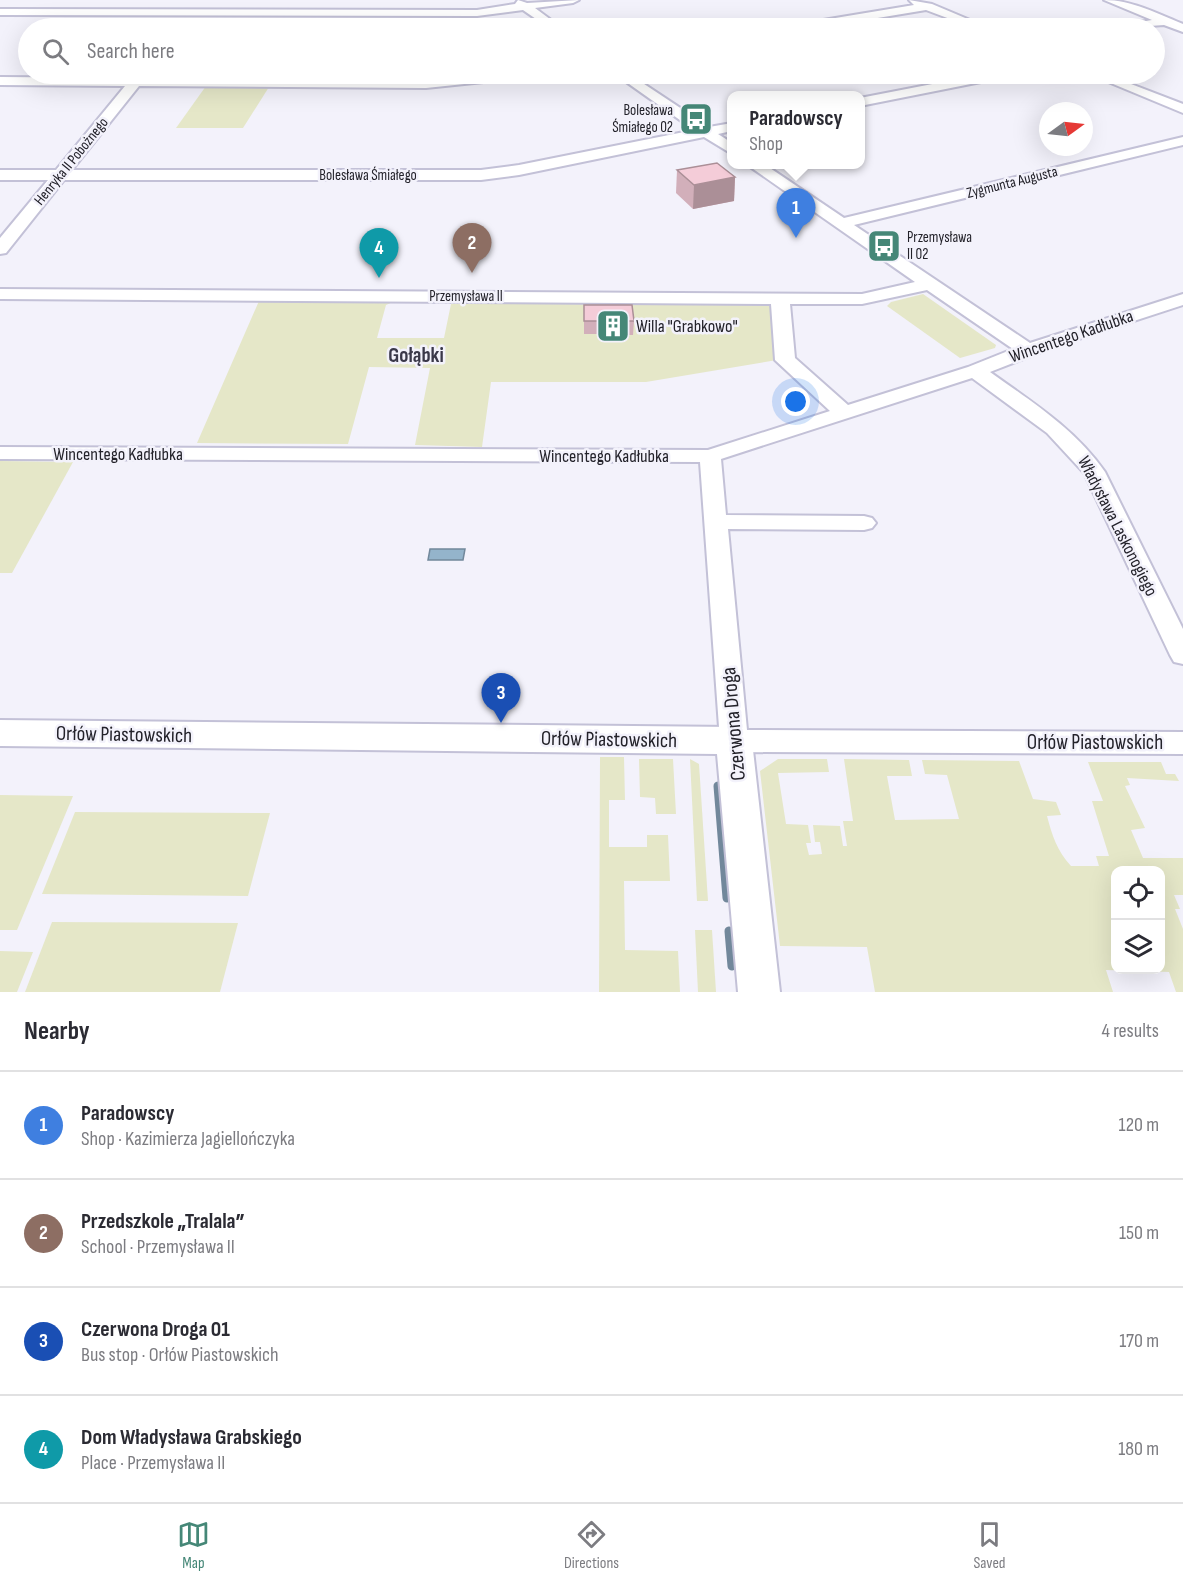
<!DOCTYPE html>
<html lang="en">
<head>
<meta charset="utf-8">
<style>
  :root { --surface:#fff; --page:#f7f7f7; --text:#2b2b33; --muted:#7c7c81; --line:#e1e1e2; --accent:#458777 }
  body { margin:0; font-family:"Sofia Sans Condensed",sans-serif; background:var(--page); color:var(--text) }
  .controls { position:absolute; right:18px; bottom:18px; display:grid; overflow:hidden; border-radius:12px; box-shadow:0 6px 24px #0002 }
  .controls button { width:54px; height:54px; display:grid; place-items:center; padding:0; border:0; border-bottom:2px solid var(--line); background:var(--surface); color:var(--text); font:30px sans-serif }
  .compass { position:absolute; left:1039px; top:102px; width:54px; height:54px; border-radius:50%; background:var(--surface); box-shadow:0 6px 24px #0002; rotate:75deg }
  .you { position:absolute; left:796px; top:402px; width:21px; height:21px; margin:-15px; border:4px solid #fff; border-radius:50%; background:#1a73e8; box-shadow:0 0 0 9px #1a73e833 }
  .badge { display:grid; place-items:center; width:39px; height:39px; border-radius:50%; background:var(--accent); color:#fff; font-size:20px; font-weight:700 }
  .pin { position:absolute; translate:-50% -50px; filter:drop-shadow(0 2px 3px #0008) }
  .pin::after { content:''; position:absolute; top:32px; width:21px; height:18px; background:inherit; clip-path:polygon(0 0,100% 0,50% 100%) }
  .popup { position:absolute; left:727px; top:91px; width:138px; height:78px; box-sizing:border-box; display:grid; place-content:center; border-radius:12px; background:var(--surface); filter:drop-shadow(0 2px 4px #0005); font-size:20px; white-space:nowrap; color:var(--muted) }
  .popup b { font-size:22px; color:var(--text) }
  .popup::after { content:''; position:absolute; left:50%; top:100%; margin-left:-12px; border:12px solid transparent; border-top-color:var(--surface) }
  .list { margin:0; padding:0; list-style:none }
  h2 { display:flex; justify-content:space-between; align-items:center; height:78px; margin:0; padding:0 24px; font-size:26px }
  h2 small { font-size:20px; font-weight:400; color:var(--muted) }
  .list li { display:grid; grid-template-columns:39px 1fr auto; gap:18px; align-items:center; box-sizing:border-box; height:108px; padding:0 24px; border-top:2px solid var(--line) }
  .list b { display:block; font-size:22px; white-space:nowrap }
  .list p { margin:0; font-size:20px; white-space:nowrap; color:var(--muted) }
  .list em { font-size:20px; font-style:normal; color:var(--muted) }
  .icon { flex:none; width:33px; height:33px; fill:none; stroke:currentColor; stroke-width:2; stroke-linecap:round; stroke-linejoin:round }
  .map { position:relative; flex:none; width:1183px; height:992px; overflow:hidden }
  .search { position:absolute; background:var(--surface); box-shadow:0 6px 24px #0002; left:18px; right:18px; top:18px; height:66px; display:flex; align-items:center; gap:15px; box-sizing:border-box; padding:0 21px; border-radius:33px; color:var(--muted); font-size:22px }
  .sheet { height:510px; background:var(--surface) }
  nav { display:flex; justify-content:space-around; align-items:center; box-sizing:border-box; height:84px; border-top:2px solid var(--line); background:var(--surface); font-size:16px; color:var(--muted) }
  nav a { display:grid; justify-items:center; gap:3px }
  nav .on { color:var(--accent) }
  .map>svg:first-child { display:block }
</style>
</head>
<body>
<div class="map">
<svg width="1183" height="992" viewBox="0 0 1183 992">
  <rect width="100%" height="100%" fill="#f3f2fb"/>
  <g fill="#e5e7c8" fill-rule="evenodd">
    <path d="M 206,86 L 269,87 L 243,128 L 176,128 Z"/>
    <path d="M 923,294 L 996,345 L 995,348 L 960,358 L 887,306 L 891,302 Z"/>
    <path d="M 259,301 L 393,302 L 386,305 L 377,338 L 444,338 L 451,304 L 472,302 L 774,305 L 777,360 L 646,382 L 491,382 L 482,447 L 415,445 L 430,368 L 369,367 L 348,444 L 197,443 Z"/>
    <path d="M 0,461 L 73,462 L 12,573 L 0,573 Z"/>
    <path d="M 600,757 L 624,757 L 625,800 L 609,800 L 609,847 L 647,847 L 647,835 L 668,835 L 670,881 L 624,881 L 625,950 L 678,951 L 680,992 L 599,992 Z"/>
    <path d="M 639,759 L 673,759 L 676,814 L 656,814 L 655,798 L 640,797 Z"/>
    <path d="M 690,759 L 699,764 L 708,901 L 697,901 Z"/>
    <path d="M 778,759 L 827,759 L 829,772 L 778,773 L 786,824 L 808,825 L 811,843 L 806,843 L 809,855 L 822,854 L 820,842 L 815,842 L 813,825 L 840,826 L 843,846 L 847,846 L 843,821 L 853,821 L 844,759 L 909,760 L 912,776 L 887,776 L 895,820 L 959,819 L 947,775 L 925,774 L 922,760 L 1019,761 L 1033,799 L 1056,802 L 1061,815 L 1047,816 C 1052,835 1057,851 1071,866 L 1099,866 L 1096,856 L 1109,856 L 1092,801 L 1103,801 L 1088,762 L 1161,762 L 1166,774 L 1175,774 L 1179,781 L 1127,778 L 1130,785 L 1125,786 L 1145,828 L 1131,830 L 1143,858 L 1183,858 L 1183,895 L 1174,895 L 1180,909 L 1175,909 L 1183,929 L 1183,992 L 1176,992 L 1169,972 L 1106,970 L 1113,992 L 875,992 L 867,947 L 780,946 L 760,771 ZM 1116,870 L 1160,870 L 1160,969 L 1116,969 Z"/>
    <path d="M 0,795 L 73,796 L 17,930 L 0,930 Z"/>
    <path d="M 75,812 L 270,813 L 248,896 L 42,894 Z"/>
    <path d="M 52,922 L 238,923 L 220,992 L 25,992 Z"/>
    <path d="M 695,930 L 712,930 L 716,992 L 698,992 Z"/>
    <path d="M 0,951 L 33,952 L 17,992 L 0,992 Z"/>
  </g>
  <path fill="#94b4cb" stroke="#72889b" stroke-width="1.5" d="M 430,549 L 465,549 L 463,560 L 428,560 Z"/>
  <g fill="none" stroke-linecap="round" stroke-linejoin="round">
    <g stroke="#72889b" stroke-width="9">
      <path d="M 718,786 L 727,898"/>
      <path d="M 729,931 L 732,966"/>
    </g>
    <defs>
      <g id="minor">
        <path d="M 518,0 L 527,3 L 579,0 L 573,3 L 535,8 L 562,28 L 549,28 L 523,10 L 477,16 L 0,15 L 0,9 L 477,10 L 515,4 Z"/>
        <path d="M 909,0 L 932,4 L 989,28 L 974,28 L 926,10 L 817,28 L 793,28 L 799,24 L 914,5 Z"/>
        <path d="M 1104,0 C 1132,0 1158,14 1183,24 L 1183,32 L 1164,25 L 1121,28 L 1123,25 L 1152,20 Z"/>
        <path d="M 135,74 L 146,74 L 145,78 L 426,80 L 495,74 L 528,74 L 522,78 L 426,88 L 139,86 L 72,170 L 481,170 L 519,165 L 694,130 L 615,74 L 629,74 L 709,127 L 732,123 L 732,131 L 718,134 L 732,143 L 732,154 L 704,137 L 519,175 L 481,180 L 64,180 L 6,253 L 0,254 L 0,238 L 48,180 L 0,180 L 0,170 L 56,170 L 125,86 L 0,85 L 0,77 L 132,78 Z"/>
        <path d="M 984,74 L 1007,74 L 1001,78 L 860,106 L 860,98 Z"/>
        <path d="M 1089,74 L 1105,74 L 1183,104 L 1183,113 Z"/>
        <path d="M 1183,137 L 1183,145 L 854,225 L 1030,343 L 1183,294 L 1183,305 L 1054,347 L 990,372 C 1032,402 1075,429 1105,472 L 1183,629 L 1183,664 L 1174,662 L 1170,655 L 1084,473 L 1047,433 L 972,378 L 721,459 L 726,515 L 864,516 L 872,518 L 876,523 L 872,528 L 864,530 L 728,529 L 747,730 L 1183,732 L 1183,754 L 734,752 L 724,749 L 720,741 L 700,462 L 0,459 L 0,447 L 708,450 L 830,411 L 775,360 L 771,304 L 0,299 L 0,289 L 862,294 L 915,282 L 746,164 L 764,164 L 844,218 ZM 927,290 L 1013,349 L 968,367 L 848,405 L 795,358 L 790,304 L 862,304 Z"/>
      </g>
      <path id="tertiary" d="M 0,720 L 734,727 L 747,731 L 752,741 L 780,992 L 738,992 L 717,754 L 0,746 Z"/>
    </defs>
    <use href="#minor" stroke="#c3c1d7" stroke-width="4"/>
    <use href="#tertiary" stroke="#c3c1d7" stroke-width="4"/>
    <use href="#minor" fill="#fff" fill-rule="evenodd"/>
    <use href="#tertiary" fill="#fff" fill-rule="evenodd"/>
  </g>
  <g fill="#d2afba">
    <path d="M 677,170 L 735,177 L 734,201 L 693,209 L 676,193 Z"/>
    <path d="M 584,305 L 634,321 L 633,335 L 619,335 L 619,338 L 599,338 L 599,334 L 584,334 Z"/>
  </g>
  <path fill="#ab8f97" d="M 735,177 L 734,201 L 693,209 L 694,185 Z"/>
  <g fill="#f4ccd8" stroke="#ab8f97" stroke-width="1.5">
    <path d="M 717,163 L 735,177 L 694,185 L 677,170 Z"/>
    <path d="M 584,305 L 632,305 L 634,321 L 619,321 L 619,325 L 599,324 L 599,321 L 584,321 Z"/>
  </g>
  <defs>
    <symbol id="bus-square" viewBox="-11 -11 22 22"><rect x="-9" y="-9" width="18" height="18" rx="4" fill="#458777" stroke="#f3f2fb"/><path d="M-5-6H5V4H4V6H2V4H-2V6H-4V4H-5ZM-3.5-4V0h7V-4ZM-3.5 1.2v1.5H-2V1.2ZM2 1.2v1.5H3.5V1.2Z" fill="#fff"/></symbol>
    <symbol id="building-square" viewBox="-11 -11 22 22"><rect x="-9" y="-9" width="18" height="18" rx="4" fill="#458777" stroke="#f3f2fb"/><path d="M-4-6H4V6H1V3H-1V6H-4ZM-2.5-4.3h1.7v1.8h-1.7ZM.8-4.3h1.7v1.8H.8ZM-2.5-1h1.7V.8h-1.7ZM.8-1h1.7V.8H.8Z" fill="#fff"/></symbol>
  </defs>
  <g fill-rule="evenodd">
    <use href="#bus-square" x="677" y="100" width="38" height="38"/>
    <use href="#bus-square" x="865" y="227" width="38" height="38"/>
    <use href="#building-square" x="594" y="307" width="38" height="38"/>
  </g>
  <g text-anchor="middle" stroke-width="5" stroke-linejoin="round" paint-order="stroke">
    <g font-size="15" fill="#23222a" stroke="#f3f2fb" text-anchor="end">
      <text x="673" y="115">Bolesława<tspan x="673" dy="17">Śmiałego 02</tspan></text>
      <text x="907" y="242" text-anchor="start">Przemysława<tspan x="907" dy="17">II 02</tspan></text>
    </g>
    <g font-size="15" fill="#23222a" stroke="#f3f2fb">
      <text transform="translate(71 161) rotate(-51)" y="5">Henryka II Pobożnego</text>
      <text x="368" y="180">Bolesława Śmiałego</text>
      <text transform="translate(1012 182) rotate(-14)" y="5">Zygmunta Augusta</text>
      <text x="466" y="301">Przemysława II</text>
    </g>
    <g font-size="18" fill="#23222a" stroke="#f3f2fb" text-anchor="start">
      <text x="636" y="332">Willa "Grabkowo"</text>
    </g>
    <g font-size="18" fill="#23222a" stroke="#f3f2fb">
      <text transform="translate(1071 336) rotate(-19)" y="6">Wincentego Kadłubka</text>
      <text x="118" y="460">Wincentego Kadłubka</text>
      <text x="604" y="462">Wincentego Kadłubka</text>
      <text transform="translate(1118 526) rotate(63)" y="6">Władysława Laskonogiego</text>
    </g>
    <g font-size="21" font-weight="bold" fill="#3a3849" stroke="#f3f2fb">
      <text x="416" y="362">Gołąbki</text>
    </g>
    <g font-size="21" fill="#23222a" stroke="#f3f2fb">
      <text transform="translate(733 724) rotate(-95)" y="7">Czerwona Droga</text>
      <text transform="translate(124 734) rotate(1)" y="7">Orłów Piastowskich</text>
      <text transform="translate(609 739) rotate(1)" y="7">Orłów Piastowskich</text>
      <text x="1095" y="749">Orłów Piastowskich</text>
    </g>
  </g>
</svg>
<div class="controls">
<button><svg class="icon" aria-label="locate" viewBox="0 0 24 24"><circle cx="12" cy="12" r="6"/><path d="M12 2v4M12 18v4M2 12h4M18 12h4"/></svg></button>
<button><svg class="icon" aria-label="layers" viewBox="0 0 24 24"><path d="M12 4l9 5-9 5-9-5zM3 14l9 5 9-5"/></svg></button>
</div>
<svg class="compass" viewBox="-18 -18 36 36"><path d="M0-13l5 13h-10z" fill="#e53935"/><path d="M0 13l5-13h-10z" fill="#7c7c81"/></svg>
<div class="you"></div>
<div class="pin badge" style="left:796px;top:238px;background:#3f7fe0">1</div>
<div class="popup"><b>Paradowscy</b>Shop</div>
<div class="pin badge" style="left:472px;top:273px;background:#8d6e63">2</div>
<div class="pin badge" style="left:501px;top:723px;background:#1a4fb4">3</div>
<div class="pin badge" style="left:379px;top:278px;background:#0f9aa8">4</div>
<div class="search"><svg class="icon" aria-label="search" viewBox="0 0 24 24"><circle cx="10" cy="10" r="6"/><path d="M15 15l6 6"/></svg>Search here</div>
</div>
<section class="sheet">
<h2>Nearby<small>4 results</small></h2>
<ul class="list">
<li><span class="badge" style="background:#3f7fe0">1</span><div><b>Paradowscy</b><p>Shop · Kazimierza Jagiellończyka</p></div><em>120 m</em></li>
<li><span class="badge" style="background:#8d6e63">2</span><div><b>Przedszkole „Tralala”</b><p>School · Przemysława II</p></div><em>150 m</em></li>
<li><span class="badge" style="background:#1a4fb4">3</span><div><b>Czerwona Droga 01</b><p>Bus stop · Orłów Piastowskich</p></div><em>170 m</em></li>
<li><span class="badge" style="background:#0f9aa8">4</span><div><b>Dom Władysława Grabskiego</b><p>Place · Przemysława II</p></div><em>180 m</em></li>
</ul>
</section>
<nav>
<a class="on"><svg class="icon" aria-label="map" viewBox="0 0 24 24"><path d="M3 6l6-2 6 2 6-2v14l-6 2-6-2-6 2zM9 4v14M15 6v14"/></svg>Map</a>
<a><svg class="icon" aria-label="directions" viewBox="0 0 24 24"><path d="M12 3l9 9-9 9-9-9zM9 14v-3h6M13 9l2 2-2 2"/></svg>Directions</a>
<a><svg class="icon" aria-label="saved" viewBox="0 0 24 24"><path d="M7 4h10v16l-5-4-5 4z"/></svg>Saved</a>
</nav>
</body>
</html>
